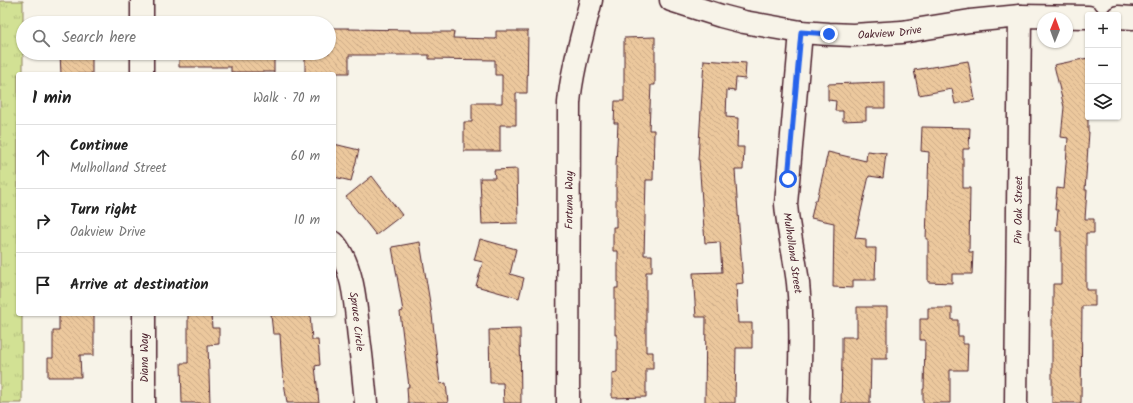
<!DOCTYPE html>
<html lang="en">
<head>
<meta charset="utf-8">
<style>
  :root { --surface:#fff; --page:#f2f2f2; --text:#222; --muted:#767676; --line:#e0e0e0 }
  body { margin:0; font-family:Kalam,sans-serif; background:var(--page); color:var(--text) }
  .controls { position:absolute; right:12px; top:12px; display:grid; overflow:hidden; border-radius:4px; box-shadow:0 1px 3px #0004 }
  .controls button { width:36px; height:36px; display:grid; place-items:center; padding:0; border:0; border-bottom:1px solid var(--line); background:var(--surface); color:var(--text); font:20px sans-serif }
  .compass { position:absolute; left:1037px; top:12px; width:36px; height:36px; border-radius:50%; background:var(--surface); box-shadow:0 1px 3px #0004; rotate:1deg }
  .stop { position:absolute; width:12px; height:12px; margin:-9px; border:3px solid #2563eb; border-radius:50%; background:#fff }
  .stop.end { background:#2563eb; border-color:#fff; box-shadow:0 1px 4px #0008 }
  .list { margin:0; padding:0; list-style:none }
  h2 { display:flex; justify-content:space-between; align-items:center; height:52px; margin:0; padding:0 16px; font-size:17px }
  h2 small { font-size:13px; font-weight:400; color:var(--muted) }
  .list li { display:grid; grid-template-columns:26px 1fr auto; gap:12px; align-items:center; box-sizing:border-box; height:64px; padding:0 16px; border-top:1px solid var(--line) }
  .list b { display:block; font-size:15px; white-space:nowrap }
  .list p { margin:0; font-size:13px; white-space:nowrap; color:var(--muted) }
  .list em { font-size:13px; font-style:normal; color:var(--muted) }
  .icon { flex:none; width:22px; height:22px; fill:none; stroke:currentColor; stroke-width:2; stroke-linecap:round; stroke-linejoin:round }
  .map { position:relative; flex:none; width:1133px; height:403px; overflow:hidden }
  .search { position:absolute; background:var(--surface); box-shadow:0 1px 3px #0004; left:16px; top:16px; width:320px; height:44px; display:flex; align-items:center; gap:10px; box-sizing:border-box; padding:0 14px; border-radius:22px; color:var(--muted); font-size:15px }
  .panel { position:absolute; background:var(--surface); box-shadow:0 1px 3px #0004; left:16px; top:72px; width:320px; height:244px; border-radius:4px }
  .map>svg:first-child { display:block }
</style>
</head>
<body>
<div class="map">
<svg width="1133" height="403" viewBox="0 0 1133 403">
  <defs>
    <pattern id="grass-tufts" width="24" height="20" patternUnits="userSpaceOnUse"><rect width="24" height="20" fill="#d2e194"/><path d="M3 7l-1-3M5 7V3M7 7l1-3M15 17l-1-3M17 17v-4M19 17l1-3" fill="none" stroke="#b6c180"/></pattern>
    <pattern id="building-back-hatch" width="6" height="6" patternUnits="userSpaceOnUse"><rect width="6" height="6" fill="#ecc89d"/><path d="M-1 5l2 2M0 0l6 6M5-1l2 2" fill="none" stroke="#ccab87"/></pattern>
  </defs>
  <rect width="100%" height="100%" fill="#f7f3e8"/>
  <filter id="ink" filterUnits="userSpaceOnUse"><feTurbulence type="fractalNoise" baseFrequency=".025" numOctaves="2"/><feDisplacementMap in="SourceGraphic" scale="8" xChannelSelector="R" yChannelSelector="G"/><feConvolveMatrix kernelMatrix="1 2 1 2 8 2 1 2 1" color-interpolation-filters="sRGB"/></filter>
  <g filter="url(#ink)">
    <path fill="url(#grass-tufts)" stroke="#8e8060" d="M 0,1 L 23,1 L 23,74 L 18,74 L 18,314 L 22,314 L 22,403 L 0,403 Z"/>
    <g fill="url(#building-back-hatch)" stroke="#4a1f2b">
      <path d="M 330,28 L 349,28 L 349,29 L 411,30 L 411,32 L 454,32 L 453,38 L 496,39 L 496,31 L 528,31 L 527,93 L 516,93 L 516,125 L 500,125 L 500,151 L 464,151 L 464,122 L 472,122 L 472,103 L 502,103 L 502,75 L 495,75 L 495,60 L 429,59 L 429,55 L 349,55 L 349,73 L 305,73 L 305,53 L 329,53 Z"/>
      <path d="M 655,37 L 655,85 L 651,85 L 649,130 L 654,130 L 653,180 L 646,180 L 644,255 L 652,255 L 652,272 L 646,272 L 646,352 L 653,352 L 653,369 L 646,369 L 646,397 L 612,398 L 612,373 L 617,372 L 617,335 L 615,335 L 615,288 L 618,288 L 618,251 L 613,251 L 613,227 L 616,227 L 616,165 L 618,123 L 614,123 L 615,101 L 624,101 L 624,38 Z"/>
      <path d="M 60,53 L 92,53 L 92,74 L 61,74 Z"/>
      <path d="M 179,53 L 274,53 L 274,72 L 231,72 L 231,67 L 179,67 Z"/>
      <path d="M 1088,58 L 1088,132 L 1089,132 L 1085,190 L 1087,190 L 1085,219 L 1094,219 L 1094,233 L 1086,233 L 1086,290 L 1095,290 L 1095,306 L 1082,306 L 1081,403 L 1052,403 L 1052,315 L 1053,315 L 1053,284 L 1061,284 L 1061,231 L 1056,231 L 1058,210 L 1055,210 L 1057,188 L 1064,189 L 1068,138 L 1061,137 L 1064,107 L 1054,65 Z"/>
      <path d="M 704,60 L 746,63 L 745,79 L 736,78 L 735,91 L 727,90 L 726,117 L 738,118 L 737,147 L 744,147 L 743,170 L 735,170 L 743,283 L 736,284 L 738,323 L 752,323 L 752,348 L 736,348 L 735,403 L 705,403 L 706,317 L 696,317 L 693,273 L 722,272 L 720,242 L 705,243 L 699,160 L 698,160 Z"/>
      <path d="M 968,61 L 975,100 L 955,104 L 952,89 L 919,95 L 914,70 Z"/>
      <path d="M 885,82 L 885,108 L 866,108 L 866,120 L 843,121 L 843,111 L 835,111 L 836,101 L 828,100 L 828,84 Z"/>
      <path d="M 922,127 L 970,128 L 969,149 L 963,149 L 963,188 L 970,188 L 969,252 L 973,252 L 972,274 L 952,274 L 952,283 L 928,282 L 928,239 L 926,239 L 929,152 L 921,151 Z"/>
      <path d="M 334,144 L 359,150 L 351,181 L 334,177 Z"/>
      <path d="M 867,151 L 886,153 L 883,178 L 869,176 L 855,238 L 866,239 L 866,248 L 876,248 L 875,280 L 853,280 L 853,288 L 833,287 L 834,223 L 811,218 L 815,200 L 817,200 L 828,152 L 866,161 Z"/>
      <path d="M 517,169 L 518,223 L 482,224 L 480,178 L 495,178 L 494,170 Z"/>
      <path d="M 372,176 L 402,215 L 376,235 L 346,197 Z"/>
      <path d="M 480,239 L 516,249 L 510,274 L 524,278 L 519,298 L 476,286 L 483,262 L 474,260 Z"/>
      <path d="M 420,242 L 432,315 L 440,384 L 446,383 L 448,403 L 408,403 L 407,387 L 409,387 L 400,312 L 403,311 L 392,247 Z"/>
      <path d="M 857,307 L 887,307 L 887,359 L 871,359 L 870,403 L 841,403 L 842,359 L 842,337 L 857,337 Z"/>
      <path d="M 928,308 L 952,308 L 952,320 L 958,320 L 958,336 L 963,336 L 963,344 L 968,344 L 967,370 L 950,370 L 950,403 L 923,403 L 923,389 L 924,389 L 925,340 L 920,340 L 920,319 L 928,319 Z"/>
      <path d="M 59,314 L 94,314 L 94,355 L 80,355 L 81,377 L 48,377 L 48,358 L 53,358 L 53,331 L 59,331 Z"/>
      <path d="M 188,314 L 211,314 L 212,328 L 219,328 L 219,344 L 208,345 L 210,403 L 182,403 L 181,363 L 188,363 Z"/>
      <path d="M 285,314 L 310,314 L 312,340 L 318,340 L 320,365 L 315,366 L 319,403 L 287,403 L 282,368 L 280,334 L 273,334 L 271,315 Z"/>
      <path d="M 520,329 L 521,403 L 504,403 L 503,383 L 490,383 L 489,330 Z"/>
    </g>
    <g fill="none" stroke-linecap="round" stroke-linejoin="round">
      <defs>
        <g id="minor">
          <path d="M 142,0 L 142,23"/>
          <path id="s1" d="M 671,0 L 721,16 L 744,22 L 801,32 L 829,34 L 853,35 L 902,32 L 970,21 L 1020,16 L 1088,17"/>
          <path d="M 1118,17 L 1133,18"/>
          <path d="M 142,53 L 142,74"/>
          <path id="s2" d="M 334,243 C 354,266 356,309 359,338 C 362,360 364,381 366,403"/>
          <path d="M 144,314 L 144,403"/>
          <path id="s3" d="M 568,403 L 569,103 C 572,68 583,34 591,0"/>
          <path d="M 799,403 C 800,363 802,323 798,283 C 795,257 788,231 786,204 L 801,32"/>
          <path id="s4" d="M 1016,403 L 1020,16"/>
        </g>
      </defs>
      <use href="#minor" stroke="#4a1f2b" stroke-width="25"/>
      <use href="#minor" stroke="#f7f3e8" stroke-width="22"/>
    </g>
  </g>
  <g fill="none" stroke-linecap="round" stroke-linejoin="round" filter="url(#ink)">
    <path stroke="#2563eb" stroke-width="5" d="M 788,179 L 801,32 L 829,34"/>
  </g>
  <g text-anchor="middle" stroke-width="3" stroke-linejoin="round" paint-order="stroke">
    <g font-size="11" fill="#4a1f2b" stroke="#f7f3e8">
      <text dy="4" stroke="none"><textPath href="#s1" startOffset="223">Oakview Drive</textPath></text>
      <text dy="4" stroke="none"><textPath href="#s3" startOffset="203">Fortuna Way</textPath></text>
      <text dy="4" stroke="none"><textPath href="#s4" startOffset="193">Pin Oak Street</textPath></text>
      <text transform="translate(793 253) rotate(82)" y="4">Mulholland Street</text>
      <text dy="4" stroke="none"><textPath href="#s2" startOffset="83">Spruce Circle</textPath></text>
      <text transform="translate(144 358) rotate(-90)" y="4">Diana Way</text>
    </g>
  </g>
</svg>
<div class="controls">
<button>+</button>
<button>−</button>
<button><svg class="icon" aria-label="layers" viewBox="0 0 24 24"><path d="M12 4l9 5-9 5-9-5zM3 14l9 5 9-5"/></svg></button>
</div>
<svg class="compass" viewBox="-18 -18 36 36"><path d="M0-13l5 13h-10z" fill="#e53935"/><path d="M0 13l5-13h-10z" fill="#767676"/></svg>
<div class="stop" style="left:788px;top:179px"></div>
<div class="stop end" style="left:829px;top:34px"></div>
<div class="search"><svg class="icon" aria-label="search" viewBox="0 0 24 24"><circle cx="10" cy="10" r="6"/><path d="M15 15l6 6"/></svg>Search here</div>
<section class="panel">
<h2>1 min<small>Walk · 70 m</small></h2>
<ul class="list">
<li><svg class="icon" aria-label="ahead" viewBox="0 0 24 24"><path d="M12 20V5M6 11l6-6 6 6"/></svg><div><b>Continue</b><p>Mulholland Street</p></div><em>60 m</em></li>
<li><svg class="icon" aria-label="right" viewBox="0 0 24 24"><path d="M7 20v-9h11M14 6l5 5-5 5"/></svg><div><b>Turn right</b><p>Oakview Drive</p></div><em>10 m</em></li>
<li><svg class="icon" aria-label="arrive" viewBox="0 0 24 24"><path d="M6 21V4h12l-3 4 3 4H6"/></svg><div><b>Arrive at destination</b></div></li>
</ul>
</section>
</div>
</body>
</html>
